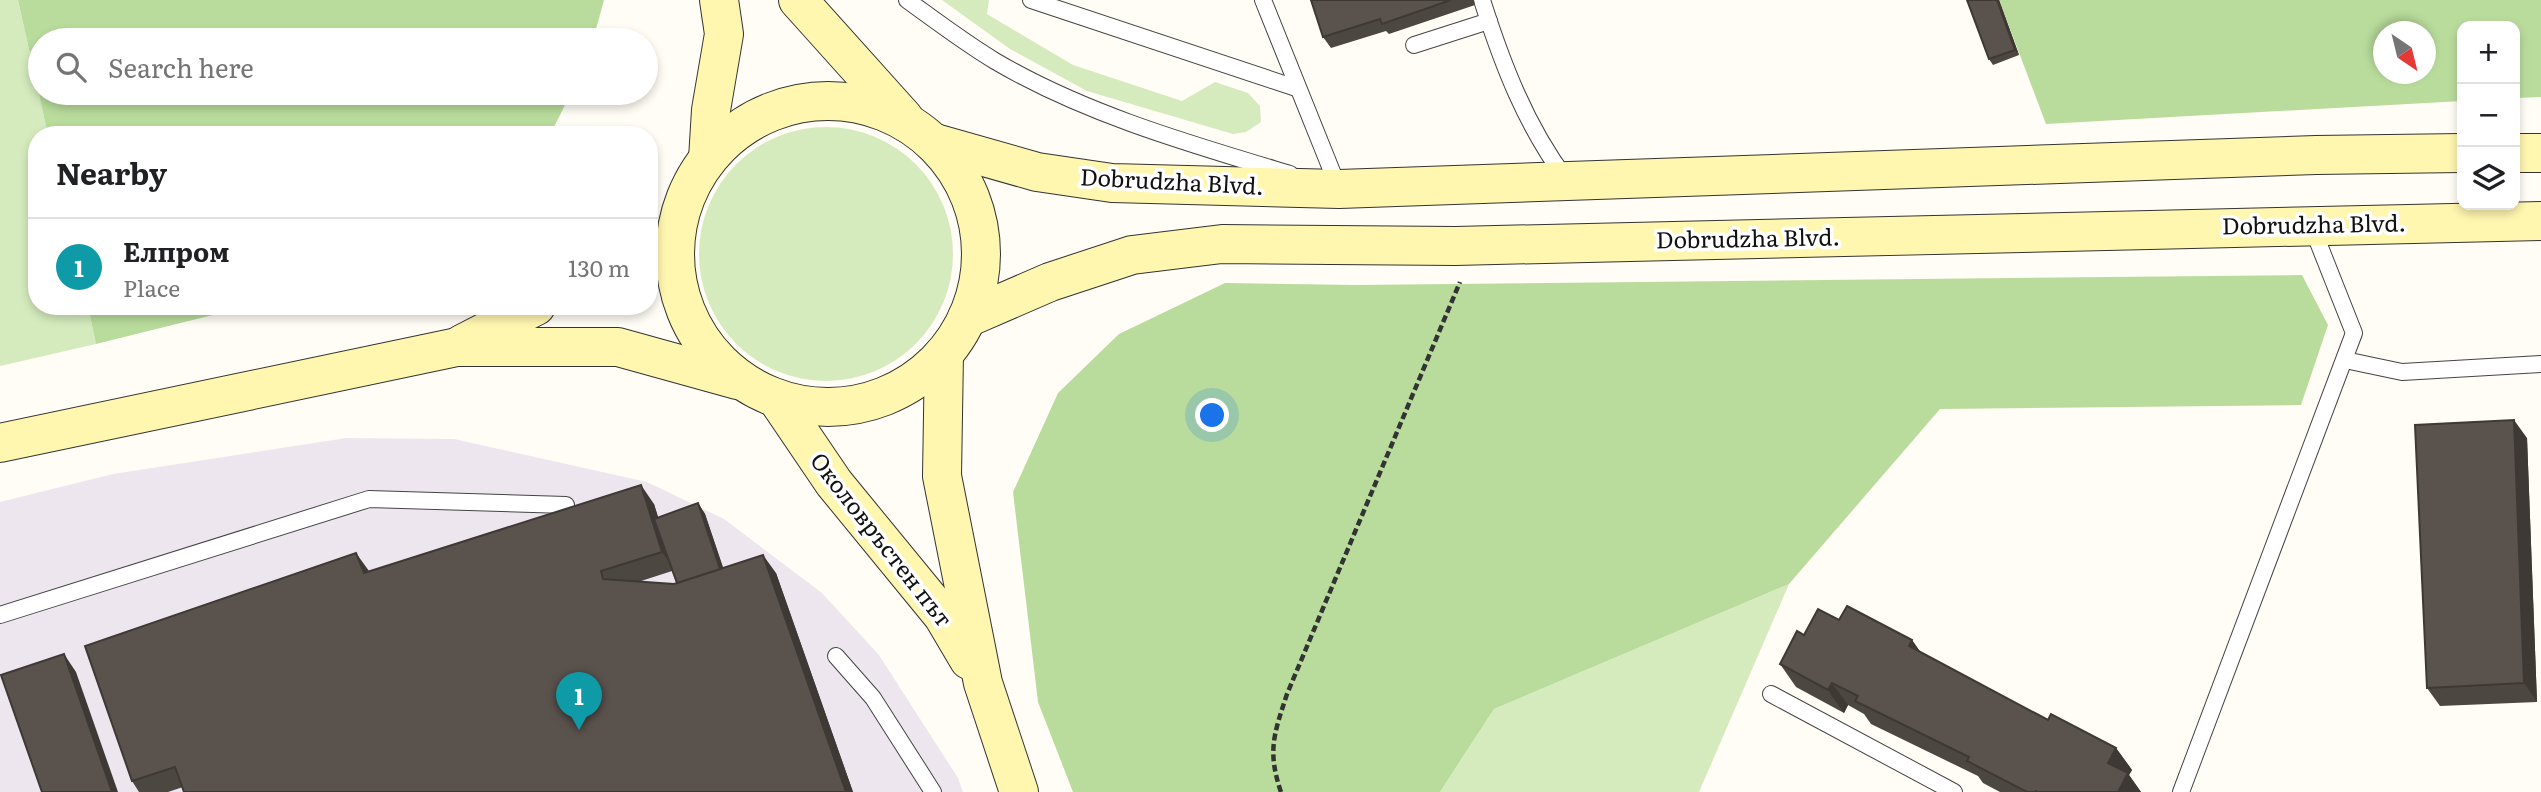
<!DOCTYPE html>
<html lang="en">
<head>
<meta charset="utf-8">
<style>
  :root { --surface:#fff; --page:#f2f2f2; --text:#202124; --muted:#757577; --line:#e0e0e0; --accent:#0b8043 }
  body { margin:0; font-family:Literata,serif; background:var(--page); color:var(--text) }
  .controls { position:absolute; right:21px; top:21px; display:grid; overflow:hidden; border-radius:14px; box-shadow:0 4px 10px #0003 }
  .controls button { width:63px; height:63px; display:grid; place-items:center; padding:0; border:0; border-bottom:2px solid var(--line); background:var(--surface); color:var(--text); font:35px sans-serif }
  .compass { position:absolute; left:2373px; top:21px; width:63px; height:63px; border-radius:50%; background:var(--surface); box-shadow:0 4px 10px #0003; rotate:145deg }
  .you { position:absolute; left:1213px; top:416px; width:24px; height:24px; margin:-18px; border:5px solid #fff; border-radius:50%; background:#1a73e8; box-shadow:0 0 0 10px #1a73e833 }
  .badge { display:grid; place-items:center; width:46px; height:46px; border-radius:50%; background:var(--accent); color:#fff; font-size:23px; font-weight:700 }
  .pin { position:absolute; translate:-50% -58px; filter:drop-shadow(0 2px 4px #0008) }
  .pin::after { content:''; position:absolute; top:37px; width:24px; height:21px; background:inherit; clip-path:polygon(0 0,100% 0,50% 100%) }
  .list { margin:0; padding:0; list-style:none }
  h2 { display:flex; justify-content:space-between; align-items:center; height:91px; margin:0; padding:0 28px; font-size:30px }
  h2 small { font-size:23px; font-weight:400; color:var(--muted) }
  .list li { display:grid; grid-template-columns:46px 1fr auto; gap:21px; align-items:center; box-sizing:border-box; height:98px; padding:0 28px; border-top:2px solid var(--line) }
  .list b { display:block; font-size:26px; white-space:nowrap }
  .list p { margin:0; font-size:23px; white-space:nowrap; color:var(--muted) }
  .list em { font-size:23px; font-style:normal; color:var(--muted) }
  .icon { flex:none; width:38px; height:38px; fill:none; stroke:currentColor; stroke-width:2; stroke-linecap:round; stroke-linejoin:round }
  .map { position:relative; flex:none; width:2541px; height:792px; overflow:hidden }
  .search { position:absolute; background:var(--surface); box-shadow:0 4px 10px #0003; left:28px; top:28px; width:630px; height:77px; display:flex; align-items:center; gap:18px; box-sizing:border-box; padding:0 24px; border-radius:38px; color:var(--muted); font-size:26px }
  .panel { position:absolute; background:var(--surface); box-shadow:0 4px 10px #0003; left:28px; top:126px; width:630px; height:189px; border-radius:28px }
  .map>svg:first-child { display:block }
</style>
</head>
<body>
<div class="map">
<svg width="2541" height="792" viewBox="0 0 2541 792">
  <rect width="100%" height="100%" fill="#fffdf5"/>
  <path fill="#eee6ef" d="M 346,438 L 454,439 L 647,482 L 724,519 L 822,593 L 879,655 L 958,778 L 963,792 L 0,792 L 0,502 L 113,474 Z"/>
  <g fill="#d5ebbd">
    <path d="M 0,0 L 18,0 L 48,135 L 37,135 L 37,306 L 88,306 L 96,344 L 0,366 Z"/>
    <path d="M 942,0 L 989,0 L 987,14 L 1073,65 L 1182,101 L 1215,82 L 1248,93 L 1260,106 L 1261,122 L 1246,132 L 1233,134 L 1087,91 L 1010,49 Z"/>
    <circle cx="826" cy="254" r="127"/>
    <path d="M 1789,584 L 1699,792 L 1440,792 L 1494,709 Z"/>
  </g>
  <g fill="#b9dc9c" fill-rule="evenodd">
    <path d="M 18,0 L 604,0 L 593,40 L 40,40 L 40,93 L 571,93 L 550,135 L 48,135 Z"/>
    <path d="M 1999,0 L 2541,0 L 2541,97 L 2515,98 L 2515,26 L 2462,26 L 2462,101 L 2046,124 ZM 2384,32 L 2426,32 L 2426,74 L 2384,74 Z"/>
    <path d="M 2302,275 L 2328,325 L 2301,405 L 1940,409 L 1789,584 L 1494,709 L 1440,792 L 1073,792 L 1038,702 L 1013,492 L 1058,393 L 1119,334 L 1225,283 L 1355,285 Z"/>
    <path d="M 88,306 L 249,306 L 96,344 Z"/>
  </g>
  <g fill="none" stroke-linecap="round" stroke-linejoin="round">
    <defs>
      <g id="lane">
        <path d="M 907,0 C 936,21 965,43 995,61 C 1085,114 1190,144 1290,174"/>
        <path d="M 1031,0 L 1296,88"/>
        <path d="M 1263,0 L 1339,189"/>
        <path d="M 1482,0 C 1502,63 1526,126 1566,179"/>
        <path d="M 1414,45 L 1489,21"/>
        <path d="M 2345,360 L 2402,372 L 2541,364"/>
        <path d="M 0,615 L 369,499 L 566,505"/>
        <path d="M 836,656 L 873,698 L 933,792"/>
        <path d="M 1771,694 L 1954,792"/>
        <path d="M 2181,792 L 2354,333 L 2312,227"/>
      </g>
      <g id="secondary">
        <path d="M 798,0 L 904,118"/>
        <circle cx="828" cy="254" r="153"/>
        <path d="M 935,143 L 1037,172 L 1112,183 L 1339,189 L 2316,155 L 2462,153"/>
        <path d="M 2515,153 L 2541,153"/>
        <path d="M 708,159 L 711,110 L 724,34 L 719,0"/>
        <path d="M 967,318 L 1050,282 L 1132,255 L 1222,244 L 1455,246 L 2541,221"/>
        <path d="M 462,344 L 536,306"/>
        <path d="M 944,354 L 942,476 L 983,683 L 1019,792"/>
        <path d="M 777,399 L 834,483 L 943,616 L 969,660"/>
        <path d="M 0,443 L 457,347 L 618,347 L 737,380"/>
      </g>
    </defs>
    <use href="#lane" stroke="#444" stroke-width="18"/>
    <use href="#secondary" stroke="#333" stroke-width="40"/>
    <path stroke="#333" stroke-width="4.5" stroke-dasharray="7 3.5" stroke-linecap="butt" d="M 1281,792 C 1267,751 1274,734 1287,694 L 1460,282"/>
    <use href="#lane" stroke="#fff" stroke-width="16"/>
    <use href="#secondary" stroke="#fff6b0" stroke-width="38"/>
  </g>
  <g fill="#4d4742" fill-rule="evenodd">
    <path d="M 1311,0 L 1474,0 L 1475,5 L 1389,34 L 1386,31 L 1331,48 L 1323,37 Z"/>
    <path d="M 1967,0 L 1999,0 L 2019,55 L 1993,65 L 1989,59 Z"/>
    <path d="M 2527,438 L 2537,702 L 2440,706 L 2427,688 Z"/>
    <path d="M 698,503 L 705,514 L 723,568 L 776,573 L 853,792 L 184,792 L 183,787 L 168,792 L 139,792 L 132,781 L 369,571 L 654,504 L 658,518 ZM 672,571 L 677,583 L 674,584 L 638,582 Z"/>
    <path d="M 1839,620 L 1912,640 L 1921,653 L 2048,720 L 2116,748 L 2132,770 L 2129,775 L 2141,792 L 2000,792 L 1983,783 L 1978,776 L 1871,724 L 1864,714 L 1848,705 L 1844,713 L 1796,687 L 1780,664 L 1804,635 Z"/>
  </g>
  <g fill="#3f3936">
    <path d="M 1997,0 L 1999,0 L 2019,55 L 2015,50 Z"/>
    <path d="M 2514,420 L 2527,438 L 2537,702 L 2524,683 Z"/>
    <path d="M 641,485 L 654,504 L 675,570 L 662,552 Z"/>
    <path d="M 698,503 L 705,514 L 730,588 L 723,578 Z"/>
    <path d="M 356,553 L 369,571 L 364,573 Z"/>
    <path d="M 763,555 L 776,573 L 853,792 L 846,792 Z"/>
    <path d="M 1912,640 L 1928,663 L 1909,646 Z"/>
    <path d="M 64,654 L 76,672 L 118,792 L 112,792 Z"/>
    <path d="M 1832,683 L 1848,705 L 1844,713 L 1828,690 Z"/>
    <path d="M 2116,748 L 2132,770 L 2129,775 L 2141,792 L 2118,792 L 2108,763 Z"/>
  </g>
  <g fill="#5a524d" stroke="#3f3936" stroke-width="2">
    <path d="M 1311,0 L 1451,0 L 1382,24 L 1380,19 L 1323,37 Z"/>
    <path d="M 1967,0 L 1997,0 L 2015,50 L 1989,59 Z"/>
    <path d="M 2514,420 L 2524,683 L 2427,688 L 2415,425 Z"/>
    <path d="M 641,485 L 662,552 L 601,571 L 603,579 L 674,584 L 763,555 L 846,792 L 184,792 L 175,767 L 132,781 L 85,646 L 356,553 L 364,573 Z"/>
    <path d="M 698,503 L 720,569 L 677,583 L 654,519 Z"/>
    <path d="M 1847,606 L 1912,640 L 1909,646 L 2048,720 L 2051,714 L 2116,748 L 2108,763 L 2128,773 L 2118,792 L 2038,792 L 2036,791 L 2035,792 L 2027,792 L 1967,761 L 1969,757 L 1855,701 L 1858,696 L 1832,683 L 1828,690 L 1780,664 L 1797,631 L 1804,635 L 1818,609 L 1839,620 Z"/>
    <path d="M 64,654 L 112,792 L 42,792 L 1,675 Z"/>
  </g>
  <g text-anchor="middle" stroke-width="7" stroke-linejoin="round" paint-order="stroke">
    <g font-size="23" fill="#111" stroke="#fff">
      <text transform="translate(1172 182) rotate(3)" y="8">Dobrudzha Blvd.</text>
      <text transform="translate(2314 225) rotate(-1)" y="8">Dobrudzha Blvd.</text>
      <text transform="translate(1748 239) rotate(-1)" y="8">Dobrudzha Blvd.</text>
      <text transform="translate(881 540) rotate(52)" y="8">Околовръстен път</text>
    </g>
  </g>
</svg>
<div class="controls">
<button>+</button>
<button>−</button>
<button><svg class="icon" aria-label="layers" viewBox="0 0 24 24"><path d="M12 4l9 5-9 5-9-5zM3 14l9 5 9-5"/></svg></button>
</div>
<svg class="compass" viewBox="-18 -18 36 36"><path d="M0-13l5 13h-10z" fill="#e53935"/><path d="M0 13l5-13h-10z" fill="#757577"/></svg>
<div class="you"></div>
<div class="pin badge" style="left:579px;top:730px;background:#0f9aa8">1</div>
<div class="search"><svg class="icon" aria-label="search" viewBox="0 0 24 24"><circle cx="10" cy="10" r="6"/><path d="M15 15l6 6"/></svg>Search here</div>
<section class="panel">
<h2>Nearby<small></small></h2>
<ul class="list">
<li><span class="badge" style="background:#0f9aa8">1</span><div><b>Елпром</b><p>Place</p></div><em>130 m</em></li>
</ul>
</section>
</div>
</body>
</html>
